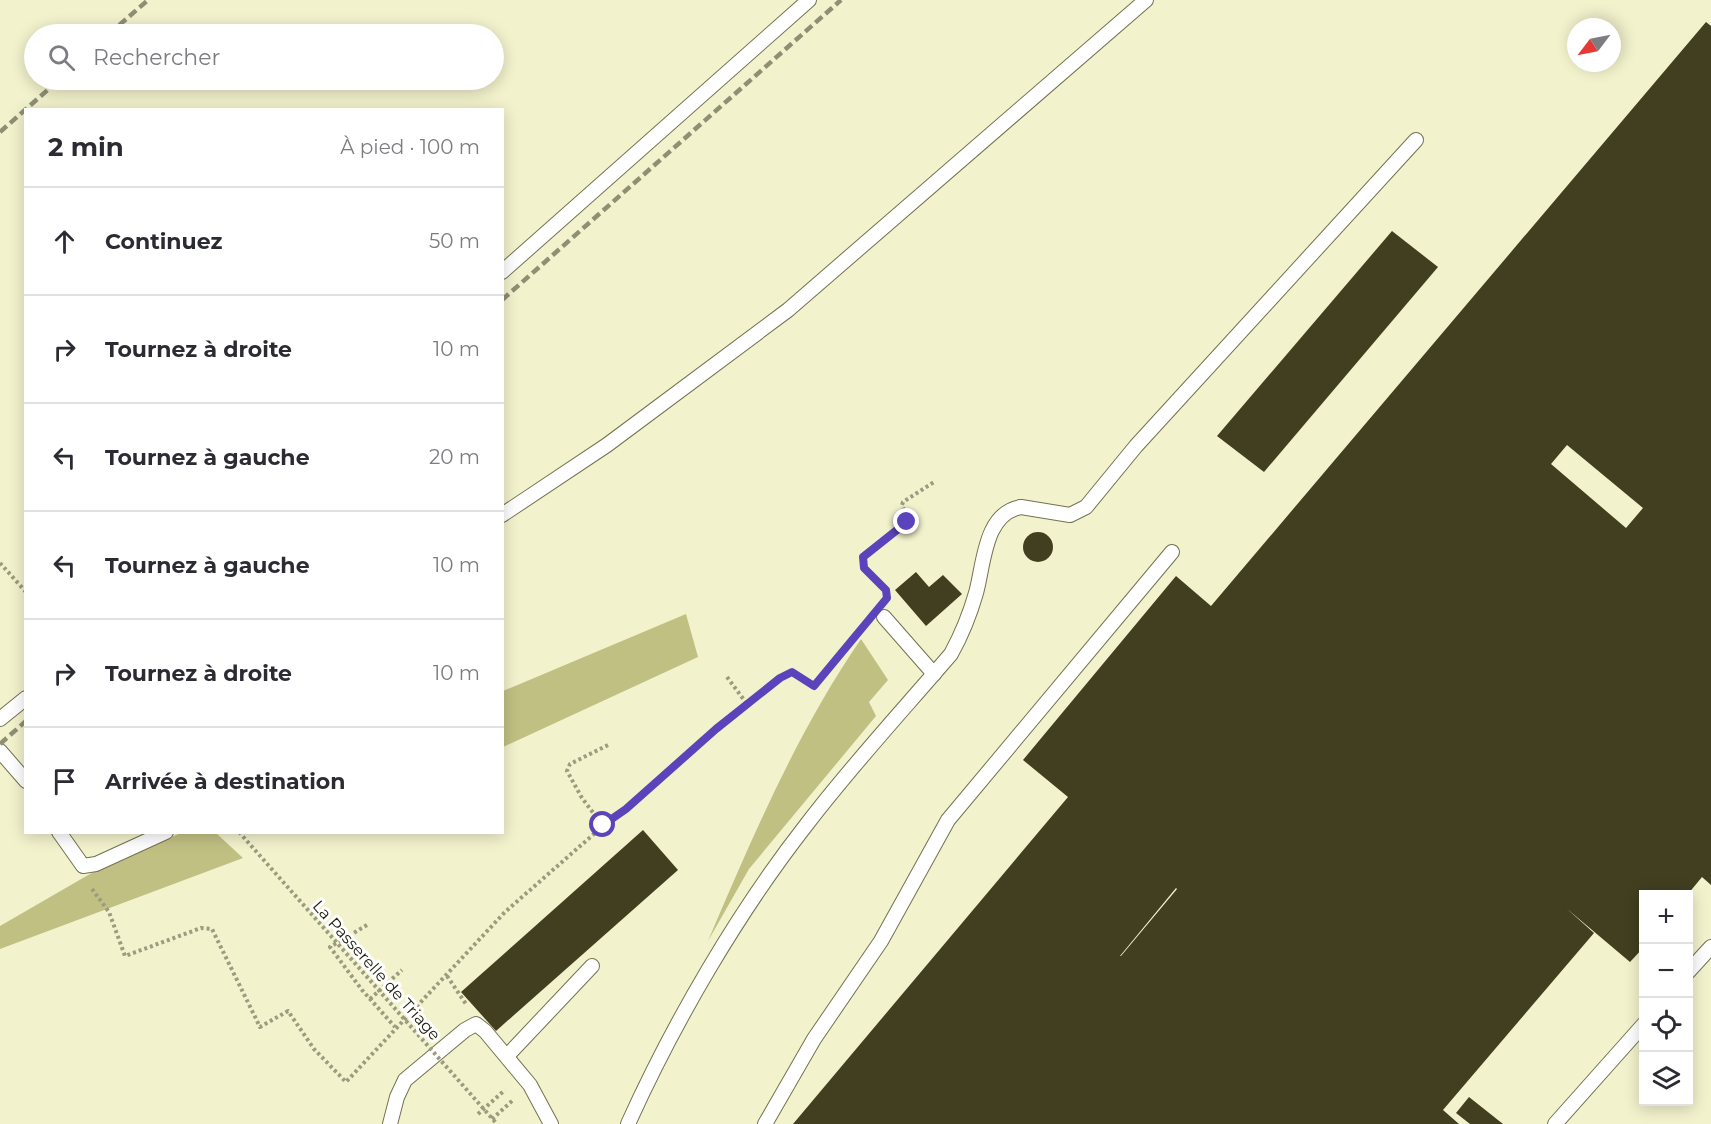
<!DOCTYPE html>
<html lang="fr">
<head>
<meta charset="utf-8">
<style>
  :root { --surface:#fff; --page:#f7f7f7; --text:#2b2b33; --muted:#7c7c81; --line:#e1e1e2 }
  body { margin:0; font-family:Montserrat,sans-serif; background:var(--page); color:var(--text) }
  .controls { position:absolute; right:18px; bottom:18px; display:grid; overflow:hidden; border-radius:0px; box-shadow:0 3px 15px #0003 }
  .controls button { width:54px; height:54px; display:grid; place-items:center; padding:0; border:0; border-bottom:2px solid var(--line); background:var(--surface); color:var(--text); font:30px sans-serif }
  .compass { position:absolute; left:1567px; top:18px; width:54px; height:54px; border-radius:50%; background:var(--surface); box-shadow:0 3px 15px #0003; rotate:238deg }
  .stop { position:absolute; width:18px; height:18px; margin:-14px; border:4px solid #5b43bb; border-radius:50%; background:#fff }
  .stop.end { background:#5b43bb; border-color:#fff; box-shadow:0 2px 6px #0008 }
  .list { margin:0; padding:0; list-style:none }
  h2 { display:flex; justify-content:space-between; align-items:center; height:78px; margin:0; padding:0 24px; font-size:26px }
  h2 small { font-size:20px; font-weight:400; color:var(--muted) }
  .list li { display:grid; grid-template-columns:39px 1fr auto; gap:18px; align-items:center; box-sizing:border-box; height:108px; padding:0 24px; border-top:2px solid var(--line) }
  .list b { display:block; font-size:22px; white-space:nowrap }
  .list em { font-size:20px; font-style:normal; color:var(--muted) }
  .icon { flex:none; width:33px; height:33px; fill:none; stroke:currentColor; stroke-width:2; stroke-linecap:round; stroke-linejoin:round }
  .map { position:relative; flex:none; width:1711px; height:1124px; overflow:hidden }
  .search { position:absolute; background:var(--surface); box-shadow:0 3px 15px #0003; left:24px; top:24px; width:480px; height:66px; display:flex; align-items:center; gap:15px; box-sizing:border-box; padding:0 21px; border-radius:33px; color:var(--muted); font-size:22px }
  .panel { position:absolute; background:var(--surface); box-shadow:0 3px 15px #0003; left:24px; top:108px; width:480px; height:726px; border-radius:0px }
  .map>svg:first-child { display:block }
</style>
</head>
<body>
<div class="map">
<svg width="1711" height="1124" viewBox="0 0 1711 1124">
  <rect width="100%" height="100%" fill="#f2f2cd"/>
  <g fill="#c1c083">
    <path d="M 686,614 L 698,657 L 503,747 L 503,691 Z"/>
    <path d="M 861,639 L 888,680 L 869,702 L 876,716 L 749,869 L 708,941 C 752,838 797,732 861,639 Z"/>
    <path d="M 181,833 L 216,833 L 243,858 L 0,949 L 0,926 L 102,867 Z"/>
  </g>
  <g fill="#413f20" fill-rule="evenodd">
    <path d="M 1706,22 L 1711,26 L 1711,885 L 1702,877 L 1688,894 L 1644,894 L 1644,947 L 1630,962 L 1566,908 L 1594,933 L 1443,1110 L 1459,1124 L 793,1124 L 1068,797 L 1023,760 L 1176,576 L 1211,606 ZM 1567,445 L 1643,508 L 1626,528 L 1551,464 ZM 1176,888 L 1177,889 L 1121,956 L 1120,956 Z"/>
    <path d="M 1392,231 L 1438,267 L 1264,472 L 1217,436 Z"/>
    <circle cx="1038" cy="547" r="15"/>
    <path d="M 916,572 L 929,587 L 943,575 L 962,594 L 926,626 L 895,590 Z"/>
    <path d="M 643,830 L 678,870 L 496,1031 L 461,992 Z"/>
    <path d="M 1469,1097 L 1503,1124 L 1470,1124 L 1456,1113 Z"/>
  </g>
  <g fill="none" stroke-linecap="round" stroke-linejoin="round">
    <defs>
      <g id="service">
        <path d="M 502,272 L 809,0"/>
        <path d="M 502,515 L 607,445 L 788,310 L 1146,0"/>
        <path d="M 884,617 L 934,674"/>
        <path d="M 0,719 L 26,698"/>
        <path d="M 0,751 L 26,781"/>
        <path d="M 59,832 L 83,866 L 96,864 L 166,832"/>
        <path d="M 1688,972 L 1711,947"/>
        <path d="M 507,1056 L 592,966"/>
        <path d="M 390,1124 L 397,1097 L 405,1080 L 465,1030 L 476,1024 L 485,1031 L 530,1085 L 551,1124"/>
        <path d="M 628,1124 C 674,1022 738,912 807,824 C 852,765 903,710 951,654 C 962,634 970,614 976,593 C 984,565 984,513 1021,507 L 1070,515 L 1086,507 L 1136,446 L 1416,140"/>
        <path d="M 765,1124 L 814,1039 L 881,941 L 948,820 L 1172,552"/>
        <path d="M 1555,1124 L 1644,1024"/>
      </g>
    </defs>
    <use href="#service" stroke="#737251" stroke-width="16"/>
    <g stroke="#9b9b7f" stroke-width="4" stroke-dasharray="3 3" stroke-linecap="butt">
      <path d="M 0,563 L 26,592"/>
      <path d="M 887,594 L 864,568 L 863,557 L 905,525 L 907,517 L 902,505 L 903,502 L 934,482"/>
      <path d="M 727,677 L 747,704"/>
      <path d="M 608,745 L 570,764 L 567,771 L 582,798 L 603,826 L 626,809 L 716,729 L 780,678 L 792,672 L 814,686 L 864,627"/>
      <path d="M 92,889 L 109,912 L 125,956 L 201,928 L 212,929 L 260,1027 L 288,1011 L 314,1049 L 346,1082 L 505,912 L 603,826"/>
      <path d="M 367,925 L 330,947 L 362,990 L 395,1027"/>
      <path d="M 447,976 L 466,1004"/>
      <path d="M 370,999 L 402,970"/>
      <path d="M 478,1114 L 505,1090"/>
      <path d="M 492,1119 L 513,1100"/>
    </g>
    <use href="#service" stroke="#fff" stroke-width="14"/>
    <g stroke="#8f8f74" stroke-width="4.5" stroke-dasharray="9 4.5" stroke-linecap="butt">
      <path d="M 109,34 L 148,0"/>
      <path d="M 0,132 L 59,80"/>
      <path d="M 502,300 L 841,0"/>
      <path d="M 0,744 L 26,721"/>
    </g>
    <path stroke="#9b9b7f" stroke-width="4" stroke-dasharray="3 3" stroke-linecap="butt" d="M 239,832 L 497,1124"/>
  </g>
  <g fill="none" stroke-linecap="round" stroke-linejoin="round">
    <path stroke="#5b43bb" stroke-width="8" d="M 603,825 L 626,809 L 716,729 L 780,678 L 792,672 L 814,686 L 887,598 L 886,590 L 864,568 L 863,557 L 907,522"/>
  </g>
  <g text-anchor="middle" stroke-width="6" stroke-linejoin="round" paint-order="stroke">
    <g font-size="16" fill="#212113" stroke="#fff">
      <text transform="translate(377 970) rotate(48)" y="6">La Passerelle de Triage</text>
    </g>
  </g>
</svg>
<div class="controls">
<button>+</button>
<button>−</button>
<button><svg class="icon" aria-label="locate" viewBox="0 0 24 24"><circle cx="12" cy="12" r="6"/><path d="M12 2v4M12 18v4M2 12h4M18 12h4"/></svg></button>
<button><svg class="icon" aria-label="layers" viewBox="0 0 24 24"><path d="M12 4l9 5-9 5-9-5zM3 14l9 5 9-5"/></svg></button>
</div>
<svg class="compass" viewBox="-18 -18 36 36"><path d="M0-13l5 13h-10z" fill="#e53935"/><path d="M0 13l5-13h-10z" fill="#7c7c81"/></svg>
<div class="stop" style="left:603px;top:825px"></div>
<div class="stop end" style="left:907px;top:522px"></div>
<div class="search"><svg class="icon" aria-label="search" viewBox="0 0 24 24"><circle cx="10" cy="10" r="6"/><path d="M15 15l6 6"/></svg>Rechercher</div>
<section class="panel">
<h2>2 min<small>À pied · 100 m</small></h2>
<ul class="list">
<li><svg class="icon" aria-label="ahead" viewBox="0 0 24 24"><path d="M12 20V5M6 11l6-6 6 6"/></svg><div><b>Continuez</b></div><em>50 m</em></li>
<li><svg class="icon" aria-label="right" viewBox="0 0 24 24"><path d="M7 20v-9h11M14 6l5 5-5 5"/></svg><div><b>Tournez à droite</b></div><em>10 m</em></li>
<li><svg class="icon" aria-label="left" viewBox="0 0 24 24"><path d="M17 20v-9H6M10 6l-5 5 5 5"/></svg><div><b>Tournez à gauche</b></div><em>20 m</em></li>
<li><svg class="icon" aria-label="left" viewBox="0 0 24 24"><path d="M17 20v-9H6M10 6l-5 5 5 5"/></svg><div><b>Tournez à gauche</b></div><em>10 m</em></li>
<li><svg class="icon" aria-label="right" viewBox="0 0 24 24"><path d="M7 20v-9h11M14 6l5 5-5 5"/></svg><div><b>Tournez à droite</b></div><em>10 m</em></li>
<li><svg class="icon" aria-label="arrive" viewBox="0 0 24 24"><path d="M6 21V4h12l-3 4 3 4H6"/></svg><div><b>Arrivée à destination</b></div></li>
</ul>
</section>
</div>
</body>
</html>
